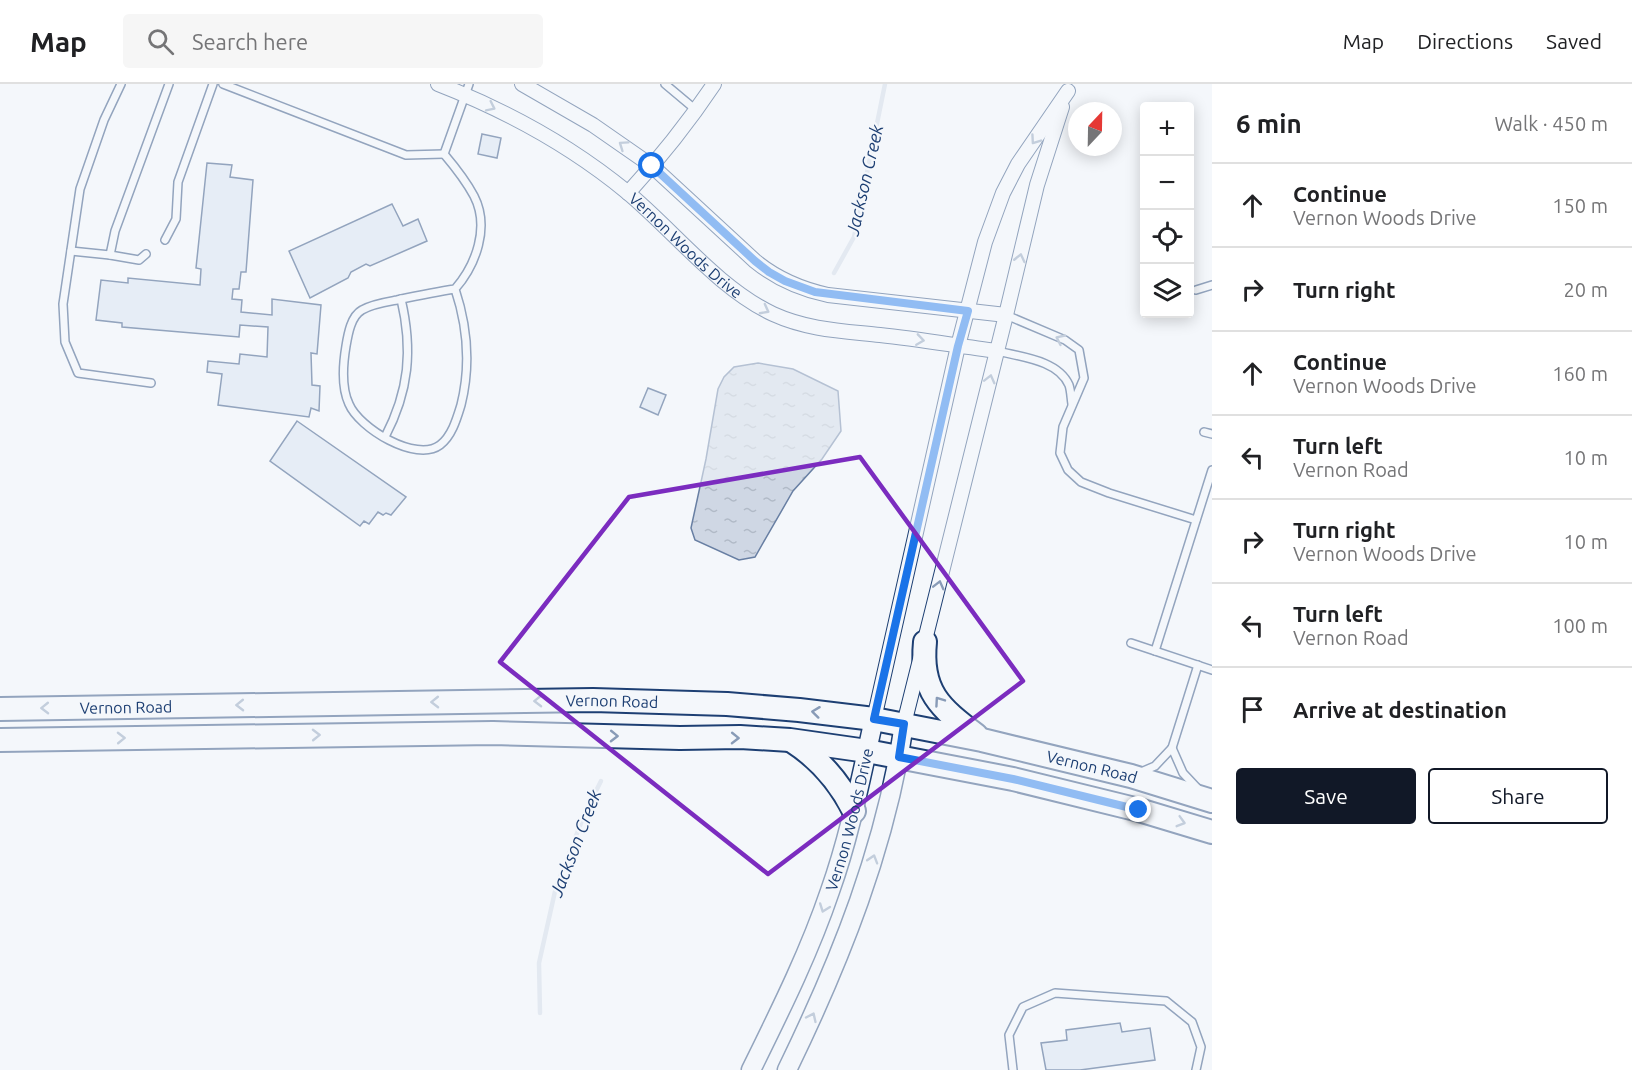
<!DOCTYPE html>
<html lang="en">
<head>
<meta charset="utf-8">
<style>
  :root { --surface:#fff; --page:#f6f6f6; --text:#202124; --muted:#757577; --line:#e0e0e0; --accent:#111827 }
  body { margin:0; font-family:Ubuntu,sans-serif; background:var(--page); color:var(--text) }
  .controls { position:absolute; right:18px; top:18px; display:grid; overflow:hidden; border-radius:6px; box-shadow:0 3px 15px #0003 }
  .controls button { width:54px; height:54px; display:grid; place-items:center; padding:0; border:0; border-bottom:2px solid var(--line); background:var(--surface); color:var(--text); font:30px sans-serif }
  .compass { position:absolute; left:1068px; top:18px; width:54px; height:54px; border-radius:50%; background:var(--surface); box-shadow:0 3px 15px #0003; rotate:22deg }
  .stop { position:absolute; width:18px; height:18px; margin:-14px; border:4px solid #1a73e8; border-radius:50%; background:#fff }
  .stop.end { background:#1a73e8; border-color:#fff; box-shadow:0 2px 6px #0008 }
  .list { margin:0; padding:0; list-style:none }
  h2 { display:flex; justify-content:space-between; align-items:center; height:78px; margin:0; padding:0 24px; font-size:26px }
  h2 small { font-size:20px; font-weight:400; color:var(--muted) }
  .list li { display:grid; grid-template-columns:39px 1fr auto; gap:18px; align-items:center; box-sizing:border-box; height:84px; padding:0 24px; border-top:2px solid var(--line) }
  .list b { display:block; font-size:22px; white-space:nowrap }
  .list p { margin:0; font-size:20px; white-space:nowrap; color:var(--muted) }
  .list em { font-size:20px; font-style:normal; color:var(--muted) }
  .actions { display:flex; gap:12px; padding:18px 24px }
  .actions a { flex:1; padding:14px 0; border:2px solid var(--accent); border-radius:6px; text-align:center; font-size:21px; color:var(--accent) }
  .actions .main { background:var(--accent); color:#fff }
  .icon { flex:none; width:33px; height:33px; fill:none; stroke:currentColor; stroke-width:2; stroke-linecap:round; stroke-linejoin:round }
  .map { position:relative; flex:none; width:1212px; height:986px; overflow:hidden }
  header { display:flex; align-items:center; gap:36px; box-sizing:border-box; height:84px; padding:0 30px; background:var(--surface); border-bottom:2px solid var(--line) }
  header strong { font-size:28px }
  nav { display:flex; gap:33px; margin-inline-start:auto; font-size:21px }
  .search { width:420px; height:54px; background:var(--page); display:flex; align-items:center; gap:15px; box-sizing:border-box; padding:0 21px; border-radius:6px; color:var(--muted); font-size:22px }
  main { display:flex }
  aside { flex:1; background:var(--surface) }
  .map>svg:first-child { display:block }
</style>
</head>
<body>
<header>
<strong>Map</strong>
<div class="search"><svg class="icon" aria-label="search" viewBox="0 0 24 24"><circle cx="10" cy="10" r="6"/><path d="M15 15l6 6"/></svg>Search here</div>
<nav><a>Map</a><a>Directions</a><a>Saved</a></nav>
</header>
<main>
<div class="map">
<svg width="1212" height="986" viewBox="0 0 1212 986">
  <defs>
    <pattern id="water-ripples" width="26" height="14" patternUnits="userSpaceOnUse" patternTransform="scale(1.5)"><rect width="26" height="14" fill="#cfd7e4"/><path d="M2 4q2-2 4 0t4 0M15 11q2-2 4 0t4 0" fill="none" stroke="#b1bac7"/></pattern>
  </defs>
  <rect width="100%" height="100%" fill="#f4f7fb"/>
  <path fill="url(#water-ripples)" stroke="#687fa3" stroke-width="1.5" d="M 758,279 L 793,285 L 838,307 L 841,347 L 822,375 L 793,407 L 755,473 L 739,476 L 695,456 L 691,444 L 706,375 L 718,305 L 724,293 L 734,283 Z"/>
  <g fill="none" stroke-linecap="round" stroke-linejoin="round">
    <g stroke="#cfd7e4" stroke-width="4.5">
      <path d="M 834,189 L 854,153 L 885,0"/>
      <path d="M 540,929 L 539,879 L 556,803 L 585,729 L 601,697"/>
    </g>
  </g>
  <g fill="#d5e0f0" stroke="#1d3f73" stroke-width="1.5">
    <path d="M 482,50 L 501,54 L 497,74 L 478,70 Z"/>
    <path d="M 207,79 L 232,81 L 230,93 L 253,96 L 246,188 L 241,188 L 239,205 L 233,205 L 232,215 L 242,216 L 241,228 L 272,231 L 272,215 L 321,221 L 317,270 L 311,269 L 312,301 L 320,302 L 319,327 L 311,324 L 309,333 L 218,321 L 222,290 L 207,288 L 208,277 L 239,280 L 240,270 L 267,273 L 268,243 L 240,241 L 239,253 L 122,243 L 122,239 L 96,236 L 101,196 L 128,199 L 128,194 L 200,201 L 201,185 L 196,184 Z"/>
    <path d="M 392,120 L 403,142 L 418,135 L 427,157 L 370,182 L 366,180 L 351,188 L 348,194 L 310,214 L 289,167 Z"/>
    <path d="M 648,304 L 666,311 L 658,331 L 640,323 Z"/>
    <path d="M 297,337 L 406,413 L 391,431 L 386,429 L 383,431 L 378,428 L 369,440 L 364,437 L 360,442 L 270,377 Z"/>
    <path d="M 1120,939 L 1122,948 L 1150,944 L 1155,976 L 1080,986 L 1046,986 L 1041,959 L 1067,956 L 1066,946 Z"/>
  </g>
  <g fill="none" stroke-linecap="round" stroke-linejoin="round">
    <defs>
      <g id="service">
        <path d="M 121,0 L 104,36 L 80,105 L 63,220 L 65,258 L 78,289 L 151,299"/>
        <path d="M 223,0 L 406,71 L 444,70"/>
        <path d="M 665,0 L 696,26"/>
        <path d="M 165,156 L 176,135 L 178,98 L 213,0"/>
        <path d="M 71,167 L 110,171 L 115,147 L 169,0"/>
        <path d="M 110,171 L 139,176 L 146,170"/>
        <path d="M 455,205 C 468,244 471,281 461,321 C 457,334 452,352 440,361 C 416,379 359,344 349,320 C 341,303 343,280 346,262 C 348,250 351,232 362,226 C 372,220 386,218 397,216 C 416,212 435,208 455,205 C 476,181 490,143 474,112 C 466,97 455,83 444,70 L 469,0"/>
        <path d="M 1196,206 L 1212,201"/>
        <path d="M 1006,231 L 1065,256 L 1079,266 L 1084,294 L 1063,343 L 1060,369 L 1068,386 L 1081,398 L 1109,409 L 1196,436"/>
        <path d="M 997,267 C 1021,273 1058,276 1069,301 C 1071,307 1071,314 1072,320"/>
        <path d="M 1204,348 L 1212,350"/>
        <path d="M 385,353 C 409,307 413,266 401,215"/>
        <path d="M 1131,559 L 1212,586"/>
        <path d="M 1155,567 L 1212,386"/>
        <path d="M 1172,664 L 1198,581"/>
        <path d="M 1141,688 L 1155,682 L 1172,664 L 1183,689 L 1199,706"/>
        <path d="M 1013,986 L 1009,951 L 1023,923 L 1055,909 L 1166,917 L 1192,938 L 1201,963 L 1196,986"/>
      </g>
      <g id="minor">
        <path id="s1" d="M 438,0 C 505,26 571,62 627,108 C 674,147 718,204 773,230 C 808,246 843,247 880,251 C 919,255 958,262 997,267"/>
        <path d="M 522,0 L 593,41 L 652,82 L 755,177 C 777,195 800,205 828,211 L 1006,231"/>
        <path d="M 628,109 C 659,75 688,39 714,0"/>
        <path d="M 874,635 L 958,262 L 985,158 L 1003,109 L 1018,80 L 1068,7"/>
        <path d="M 904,640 L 1006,231 L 1037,101 L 1062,23"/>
      </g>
      <g id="tertiary">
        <path id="s2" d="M 751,986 C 780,927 809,869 830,807 C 850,751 861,693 874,635"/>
        <path d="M 787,986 C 841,875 886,762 904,640"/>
      </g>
      <g id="primary">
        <path d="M 925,558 C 920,607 940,624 976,651"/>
        <path id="s3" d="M 0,625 L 593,616 L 727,620 L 799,626 L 874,635 L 982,656 L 1131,692 L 1212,717"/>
        <path d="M 0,656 L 493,649 L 680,654 L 740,653 L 790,656 L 867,667 L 1013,695 L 1139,726 L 1212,748"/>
        <path d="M 792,657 C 820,675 839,697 854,727"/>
      </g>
    </defs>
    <use href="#service" stroke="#1d3f73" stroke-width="10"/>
    <use href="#minor" stroke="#1d3f73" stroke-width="16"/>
    <use href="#tertiary" stroke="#1d3f73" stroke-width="21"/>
    <use href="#primary" stroke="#1d3f73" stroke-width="26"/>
    <use href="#service" stroke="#f4f7fb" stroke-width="7"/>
    <use href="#minor" stroke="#f4f7fb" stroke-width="14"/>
    <use href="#tertiary" stroke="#f4f7fb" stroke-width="18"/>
    <use href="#primary" stroke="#f4f7fb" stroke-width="22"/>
  </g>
  <defs><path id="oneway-chevron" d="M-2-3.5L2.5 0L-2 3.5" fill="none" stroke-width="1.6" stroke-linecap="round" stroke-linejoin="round" transform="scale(1.5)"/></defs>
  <g stroke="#889bb7">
    <use href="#oneway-chevron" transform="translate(491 23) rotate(26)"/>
    <use href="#oneway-chevron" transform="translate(1035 56) rotate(125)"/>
    <use href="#oneway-chevron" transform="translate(623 61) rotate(-145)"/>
    <use href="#oneway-chevron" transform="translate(1020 174) rotate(-77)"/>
    <use href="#oneway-chevron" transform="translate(765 226) rotate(28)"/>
    <use href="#oneway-chevron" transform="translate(1060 255) rotate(-155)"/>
    <use href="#oneway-chevron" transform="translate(920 256) rotate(8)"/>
    <use href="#oneway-chevron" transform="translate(990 295) rotate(-76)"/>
    <use href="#oneway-chevron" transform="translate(939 501) rotate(-76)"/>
    <use href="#oneway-chevron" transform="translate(538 617) rotate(179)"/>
    <use href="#oneway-chevron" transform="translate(939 617) rotate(-125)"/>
    <use href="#oneway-chevron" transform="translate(435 618) rotate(179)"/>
    <use href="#oneway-chevron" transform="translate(240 621) rotate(179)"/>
    <use href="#oneway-chevron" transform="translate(45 624) rotate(179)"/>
    <use href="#oneway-chevron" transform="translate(816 628) rotate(-173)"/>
    <use href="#oneway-chevron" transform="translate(316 651) rotate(-1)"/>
    <use href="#oneway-chevron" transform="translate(614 652) rotate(1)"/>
    <use href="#oneway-chevron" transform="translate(121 654) rotate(-1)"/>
    <use href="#oneway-chevron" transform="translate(735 654) rotate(1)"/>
    <use href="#oneway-chevron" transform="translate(1181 738) rotate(16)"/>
    <use href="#oneway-chevron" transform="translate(873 775) rotate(-73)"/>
    <use href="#oneway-chevron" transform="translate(824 824) rotate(110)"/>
    <use href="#oneway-chevron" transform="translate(812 933) rotate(-65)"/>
  </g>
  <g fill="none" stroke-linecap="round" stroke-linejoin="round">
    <path stroke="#1a73e8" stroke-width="8" d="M 652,82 L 755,177 L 769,188 L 785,197 L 815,208 L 968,227 L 958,262 L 874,635 L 904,640 L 899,673 L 1013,695 L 1139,726"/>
  </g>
  <path d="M0 0H1212V986H0ZM 860,373 L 1023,597 L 768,790 L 500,578 L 629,413 Z" fill="#f4f7fb" fill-opacity=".55" fill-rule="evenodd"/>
  <path fill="none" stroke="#7b2cbf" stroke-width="4.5" stroke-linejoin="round" d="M 860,373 L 1023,597 L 768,790 L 500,578 L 629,413 Z"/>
  <g text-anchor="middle" stroke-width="4.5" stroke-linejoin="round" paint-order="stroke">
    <g font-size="16" fill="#1d3f73" stroke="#f4f7fb">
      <text dy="6" stroke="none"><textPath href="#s1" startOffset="298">Vernon Woods Drive</textPath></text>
      <text dy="6" stroke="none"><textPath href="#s3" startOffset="612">Vernon Road</textPath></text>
      <text dy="6" stroke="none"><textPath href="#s3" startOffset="126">Vernon Road</textPath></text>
      <text dy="6" stroke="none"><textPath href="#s3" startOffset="1098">Vernon Road</textPath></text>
      <text dy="6" stroke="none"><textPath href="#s2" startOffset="270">Vernon Woods Drive</textPath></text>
    </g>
    <g font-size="18" font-style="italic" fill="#1d3f73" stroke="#f4f7fb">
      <text transform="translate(865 96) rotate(-77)" y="6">Jackson Creek</text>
      <text transform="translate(576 759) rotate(-69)" y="6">Jackson Creek</text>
    </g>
  </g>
</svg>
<div class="controls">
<button>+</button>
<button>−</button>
<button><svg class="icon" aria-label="locate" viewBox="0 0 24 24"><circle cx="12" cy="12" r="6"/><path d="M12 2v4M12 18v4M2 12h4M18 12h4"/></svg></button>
<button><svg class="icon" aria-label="layers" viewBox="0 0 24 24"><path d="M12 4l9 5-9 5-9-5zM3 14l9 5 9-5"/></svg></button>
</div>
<svg class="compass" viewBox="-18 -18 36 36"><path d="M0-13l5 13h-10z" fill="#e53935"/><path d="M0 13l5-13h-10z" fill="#757577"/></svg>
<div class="stop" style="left:652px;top:82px"></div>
<div class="stop end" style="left:1139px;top:726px"></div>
</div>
<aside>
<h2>6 min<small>Walk · 450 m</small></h2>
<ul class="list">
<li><svg class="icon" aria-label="ahead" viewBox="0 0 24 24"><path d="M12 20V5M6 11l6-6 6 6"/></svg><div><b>Continue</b><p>Vernon Woods Drive</p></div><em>150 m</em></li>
<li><svg class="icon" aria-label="right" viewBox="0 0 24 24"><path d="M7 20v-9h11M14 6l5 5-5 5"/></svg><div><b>Turn right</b></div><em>20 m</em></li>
<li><svg class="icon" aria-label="ahead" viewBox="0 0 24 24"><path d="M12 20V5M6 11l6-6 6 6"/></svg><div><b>Continue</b><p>Vernon Woods Drive</p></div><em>160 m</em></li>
<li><svg class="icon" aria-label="left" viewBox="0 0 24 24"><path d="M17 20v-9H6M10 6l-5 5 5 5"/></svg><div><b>Turn left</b><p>Vernon Road</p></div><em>10 m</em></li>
<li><svg class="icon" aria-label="right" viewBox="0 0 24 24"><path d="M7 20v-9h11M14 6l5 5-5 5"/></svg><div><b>Turn right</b><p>Vernon Woods Drive</p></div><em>10 m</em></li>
<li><svg class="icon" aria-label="left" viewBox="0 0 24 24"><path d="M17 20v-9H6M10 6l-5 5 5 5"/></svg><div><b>Turn left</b><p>Vernon Road</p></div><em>100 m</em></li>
<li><svg class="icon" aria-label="arrive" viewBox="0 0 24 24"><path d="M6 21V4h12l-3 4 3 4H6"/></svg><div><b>Arrive at destination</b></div></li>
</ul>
<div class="actions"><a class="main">Save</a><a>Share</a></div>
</aside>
</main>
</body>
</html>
